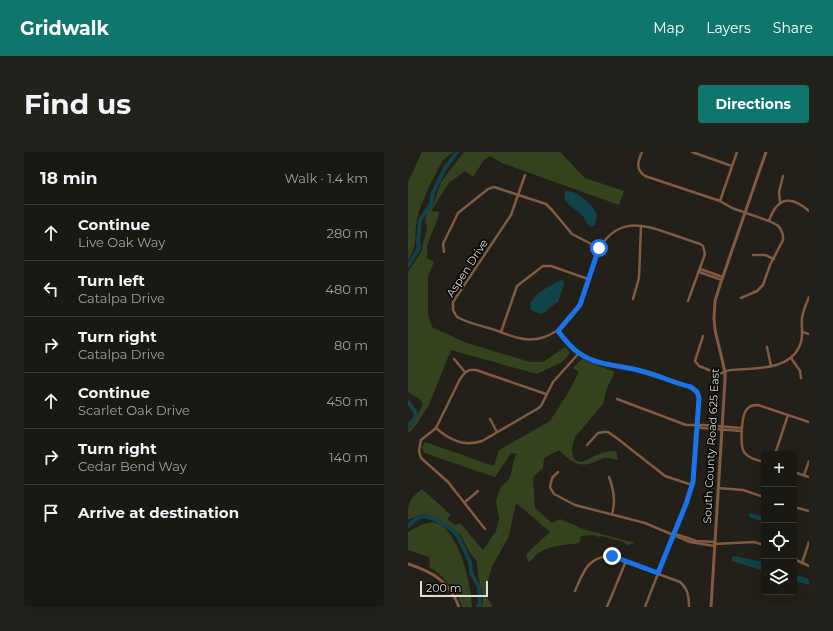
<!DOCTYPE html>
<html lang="en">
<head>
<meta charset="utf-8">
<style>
  :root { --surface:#1a1813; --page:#23211c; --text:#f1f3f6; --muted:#9fa0a0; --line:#383733; --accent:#0f766e }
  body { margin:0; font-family:Montserrat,sans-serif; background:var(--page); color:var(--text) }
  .controls { position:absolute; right:12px; bottom:12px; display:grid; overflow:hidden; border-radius:4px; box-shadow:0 4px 16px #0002 }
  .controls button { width:36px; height:36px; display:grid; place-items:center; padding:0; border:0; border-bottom:1px solid var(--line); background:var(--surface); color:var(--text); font:20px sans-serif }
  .scale { position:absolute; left:12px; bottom:10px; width:68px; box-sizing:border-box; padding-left:4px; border:2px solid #dfddd9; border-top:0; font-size:11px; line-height:14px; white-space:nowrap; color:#dfddd9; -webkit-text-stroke:3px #0a0907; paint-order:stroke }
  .stop { position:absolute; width:12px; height:12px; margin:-9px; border:3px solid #1a73e8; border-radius:50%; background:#fff }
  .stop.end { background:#1a73e8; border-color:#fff; box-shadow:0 1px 4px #0008 }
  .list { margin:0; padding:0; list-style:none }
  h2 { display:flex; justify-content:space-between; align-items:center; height:52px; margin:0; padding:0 16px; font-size:17px }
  h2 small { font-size:13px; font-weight:400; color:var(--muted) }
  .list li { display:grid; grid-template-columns:26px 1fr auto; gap:12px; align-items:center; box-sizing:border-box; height:56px; padding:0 16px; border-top:1px solid var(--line) }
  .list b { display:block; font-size:15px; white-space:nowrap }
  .list p { margin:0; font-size:13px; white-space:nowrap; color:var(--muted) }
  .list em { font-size:13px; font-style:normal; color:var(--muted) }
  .icon { flex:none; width:22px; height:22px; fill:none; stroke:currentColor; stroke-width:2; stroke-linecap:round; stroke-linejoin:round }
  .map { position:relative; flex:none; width:401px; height:455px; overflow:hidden; border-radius:4px }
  header { display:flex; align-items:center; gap:24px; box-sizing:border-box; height:56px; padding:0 20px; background:var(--accent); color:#fff }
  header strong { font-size:19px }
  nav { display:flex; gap:22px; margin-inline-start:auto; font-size:14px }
  .intro { display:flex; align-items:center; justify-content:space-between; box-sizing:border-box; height:96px; padding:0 24px }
  h1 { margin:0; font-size:28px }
  .button { padding:10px 18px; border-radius:4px; background:var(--accent); color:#fff; font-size:14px; font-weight:700 }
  main { display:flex; gap:24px; padding:0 24px }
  aside { flex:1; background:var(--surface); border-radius:4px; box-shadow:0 4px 16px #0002 }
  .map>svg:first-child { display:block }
</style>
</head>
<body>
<header>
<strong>Gridwalk</strong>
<nav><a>Map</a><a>Layers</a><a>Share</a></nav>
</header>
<div class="intro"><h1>Find us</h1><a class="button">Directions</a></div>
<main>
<aside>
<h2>18 min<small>Walk · 1.4 km</small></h2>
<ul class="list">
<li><svg class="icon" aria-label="ahead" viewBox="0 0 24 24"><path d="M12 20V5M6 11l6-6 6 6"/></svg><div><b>Continue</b><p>Live Oak Way</p></div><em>280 m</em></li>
<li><svg class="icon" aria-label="left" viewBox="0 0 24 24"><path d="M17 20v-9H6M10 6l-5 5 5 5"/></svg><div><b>Turn left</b><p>Catalpa Drive</p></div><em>480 m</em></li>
<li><svg class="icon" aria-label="right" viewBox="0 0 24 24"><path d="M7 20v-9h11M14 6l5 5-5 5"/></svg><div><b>Turn right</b><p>Catalpa Drive</p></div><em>80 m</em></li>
<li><svg class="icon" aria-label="ahead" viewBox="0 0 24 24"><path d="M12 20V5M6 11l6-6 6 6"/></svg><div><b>Continue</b><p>Scarlet Oak Drive</p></div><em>450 m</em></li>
<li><svg class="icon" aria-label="right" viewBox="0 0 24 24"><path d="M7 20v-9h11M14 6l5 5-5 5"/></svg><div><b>Turn right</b><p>Cedar Bend Way</p></div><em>140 m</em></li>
<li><svg class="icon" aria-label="arrive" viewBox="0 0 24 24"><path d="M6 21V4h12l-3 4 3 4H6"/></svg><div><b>Arrive at destination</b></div></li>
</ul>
</aside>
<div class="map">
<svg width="401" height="455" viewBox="0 0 401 455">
  <rect width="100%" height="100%" fill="#222019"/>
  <g fill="#34431e">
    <path d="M 14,0 L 45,0 C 42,3 36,6 34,10 C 24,28 14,47 9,67 C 6,80 10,96 0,108 L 0,30 Z"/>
    <path d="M 56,0 L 152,0 L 177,26 L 216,39 L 211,53 L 94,11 L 82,4 L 76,8 L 65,25 L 57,19 L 41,31 L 23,59 L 31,60 L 30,66 L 19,93 L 19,106 L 26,110 L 20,124 L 20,163 L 24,175 L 56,190 L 122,210 L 135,210 L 157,195 L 162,201 L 154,210 L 129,222 L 43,198 L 20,255 C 14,262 8,277 0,281 L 0,277 L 3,274 L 15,253 L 13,248 L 0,240 L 0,120 L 13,100 L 19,75 L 17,68 L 19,61 L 25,53 L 33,30 Z"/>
    <path d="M 174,207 L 207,220 L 199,236 L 195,252 L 167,285 L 164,296 L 165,305 L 168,309 L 174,310 C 185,305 195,298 208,299 L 210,308 C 206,307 200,305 196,306 C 192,307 188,310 184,311 C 169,316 161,308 151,298 L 136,306 L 135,316 L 125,325 L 127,356 L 144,371 L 152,367 L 175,377 L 227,391 L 219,393 L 215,390 L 194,384 L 191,385 L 187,383 L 173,384 L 171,391 C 158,393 144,393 132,400 C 127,402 126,408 120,410 L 118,402 L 142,380 L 108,351 L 101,384 L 84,415 L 81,424 L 78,444 L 85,455 L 73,455 L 75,451 L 74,438 L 70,425 L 69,409 L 62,401 L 52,382 L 30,367 L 14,362 L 0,368 C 0,349 0,349 14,337 L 43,363 L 39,367 L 47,373 L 52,371 L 75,398 L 88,379 L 91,367 L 88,349 L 92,336 L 102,326 L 106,307 L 109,302 L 103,301 L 87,325 L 16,301 L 14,295 L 17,290 L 86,314 L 91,298 L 142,269 L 158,244 L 171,220 L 165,216 Z"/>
    <path d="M 25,370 C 28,371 32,372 34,374 C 53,388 63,432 64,455 L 54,455 C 52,444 33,420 22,416 L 21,405 L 0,398 L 0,380 L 15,372 Z"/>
  </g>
  <g fill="#11434a">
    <path d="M 157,39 C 170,38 183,52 189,62 L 187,73 L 183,75 L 180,73 C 178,70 177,67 175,64 C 168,56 153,52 157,39 Z"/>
    <path d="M 154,128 L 156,130 L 156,133 L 150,150 L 142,155 L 136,161 L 132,162 L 123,158 L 122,152 C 128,140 142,133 154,128 Z"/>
    <path d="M 341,361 L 343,361 L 356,365 L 356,370 L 341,365 Z"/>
    <path d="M 326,404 L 356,410 L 356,419 L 324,409 L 324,406 Z"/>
    <path d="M 386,422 L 401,427 L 401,433 L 386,429 Z"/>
  </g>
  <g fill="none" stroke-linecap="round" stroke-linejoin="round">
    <g stroke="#11434a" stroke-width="4">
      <path d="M 0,114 L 11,96 L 10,89 L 12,68 L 23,52 L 25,41 L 37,16 L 49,0"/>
      <path d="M 0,250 L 8,261 L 7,266 L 0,274"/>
      <path d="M 0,374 L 9,366 L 17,364 L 27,367 L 44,378 L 50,384 L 62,410 L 63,421 L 71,435 L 72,451 L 70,455"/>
    </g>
    <g stroke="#825a3f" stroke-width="2.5">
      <path d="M 234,0 C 230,9 227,17 237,24 L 312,49 L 324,56 L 361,69 L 369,73 L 372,76 L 375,83 L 375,88 L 362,113 L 355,133 L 349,139 L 333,146"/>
      <path d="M 284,0 L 324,14"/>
      <path d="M 117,23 L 103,63 L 45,150 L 45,158 L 49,165 C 60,171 73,174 84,177 C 93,180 102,184 111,186 C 138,193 159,174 172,153 L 191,96 C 209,69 228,70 257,80 C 269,84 280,88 292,92 L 295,94 L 297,102 L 280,149"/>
      <path d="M 312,49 L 329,0"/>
      <path d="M 372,50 L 371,40 L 375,24"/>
      <path d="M 361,69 C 369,45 383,43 401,59"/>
      <path d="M 36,100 L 35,92 L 50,61 L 80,37 L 86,35 L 138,52 L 144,58 L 164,82 L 191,96"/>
      <path d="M 345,103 L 357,103 L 366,107"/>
      <path d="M 292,117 L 315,125"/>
      <path d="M 291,120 L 314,128"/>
      <path d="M 225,147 L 231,126 L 233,74"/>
      <path d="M 150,179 C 156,187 163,196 171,201 C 189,214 212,213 233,219 C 249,223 266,231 283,235 L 289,240 L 291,246 L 285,330 L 277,352 L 237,455"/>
      <path d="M 93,180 L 109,134 L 135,114 L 143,114 L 180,127"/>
      <path d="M 394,180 L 401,182"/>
      <path d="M 295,184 L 287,209 L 291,214 L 311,222 C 315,221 319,218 323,218 C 345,216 382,219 392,193 C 396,184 393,175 394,166 C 395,159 398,152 401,145"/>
      <path d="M 359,195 L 363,214"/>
      <path d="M 383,206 L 392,219 L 393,226"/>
      <path d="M 46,207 L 57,220"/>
      <path d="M 209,247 L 278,273 L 295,273 L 334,276"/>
      <path d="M 82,267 L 89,280"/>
      <path d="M 289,274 L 294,276 L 334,279"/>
      <path d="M 28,276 C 42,288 55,295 74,289 L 129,257 L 133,254 L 145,230 L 171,201"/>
      <path d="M 179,293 L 190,281 L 196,280 L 200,280 L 210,287 L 257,324 L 284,333"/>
      <path d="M 367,302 L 380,263"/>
      <path d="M 356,310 C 349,308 341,307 336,300 C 332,294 333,263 339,257 C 342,253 346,253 350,253 L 401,270"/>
      <path d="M 150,320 L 144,326 L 142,335 L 146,342 L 167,353 L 237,371 L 282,390 L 306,394"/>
      <path d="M 386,320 L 401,325"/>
      <path d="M 396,323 L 401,309"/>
      <path d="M 201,325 C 206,338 208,349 204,362"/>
      <path d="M 310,336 L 335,338 L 356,345"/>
      <path d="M 57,350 L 70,339"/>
      <path d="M 386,355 L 401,359"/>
      <path d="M 77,377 L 40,330 L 13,306 L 11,299 L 13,288 L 28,276 L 52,227 C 57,220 59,217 68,218 L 138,242"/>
      <path d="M 266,383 L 271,383 L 288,389 L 307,390"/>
      <path d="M 306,392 L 346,390 L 356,393"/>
      <path d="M 386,407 L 401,414"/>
      <path d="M 394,411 L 401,390"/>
      <path d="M 167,439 C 175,421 179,405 202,404 L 272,430 C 280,437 281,445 281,455"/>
      <path d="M 199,455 L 218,409"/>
    </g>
    <g stroke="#825a3f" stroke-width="3">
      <path d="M 0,412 C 25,420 42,430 51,455"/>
      <path d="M 303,455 L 317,228 L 317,220 L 307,178 L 306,166 L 307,149 L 312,133 L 358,0"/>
    </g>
  </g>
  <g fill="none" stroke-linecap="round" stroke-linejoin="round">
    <path stroke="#1a73e8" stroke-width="5" d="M 191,96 L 172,153 L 150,179 C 156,187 163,196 171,201 C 189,214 212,213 233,219 C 250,223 266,231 283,235 L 289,240 L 291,246 L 285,330 L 278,352 L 250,421 L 204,404"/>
  </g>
  <g text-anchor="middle" stroke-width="3.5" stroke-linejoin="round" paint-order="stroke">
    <g font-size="11" fill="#dfddd9" stroke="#0a0907">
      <text transform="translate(59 116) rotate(-57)" y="4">Aspen Drive</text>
      <text transform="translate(303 294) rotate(-87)" y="4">South County Road 625 East</text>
    </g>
  </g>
</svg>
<div class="controls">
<button>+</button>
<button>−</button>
<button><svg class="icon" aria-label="locate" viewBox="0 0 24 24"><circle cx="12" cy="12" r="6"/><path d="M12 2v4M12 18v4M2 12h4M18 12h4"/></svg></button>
<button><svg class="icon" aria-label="layers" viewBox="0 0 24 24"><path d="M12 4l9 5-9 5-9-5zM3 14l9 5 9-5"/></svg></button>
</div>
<div class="scale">200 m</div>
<div class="stop" style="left:191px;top:96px"></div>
<div class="stop end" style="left:204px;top:404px"></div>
</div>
</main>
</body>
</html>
